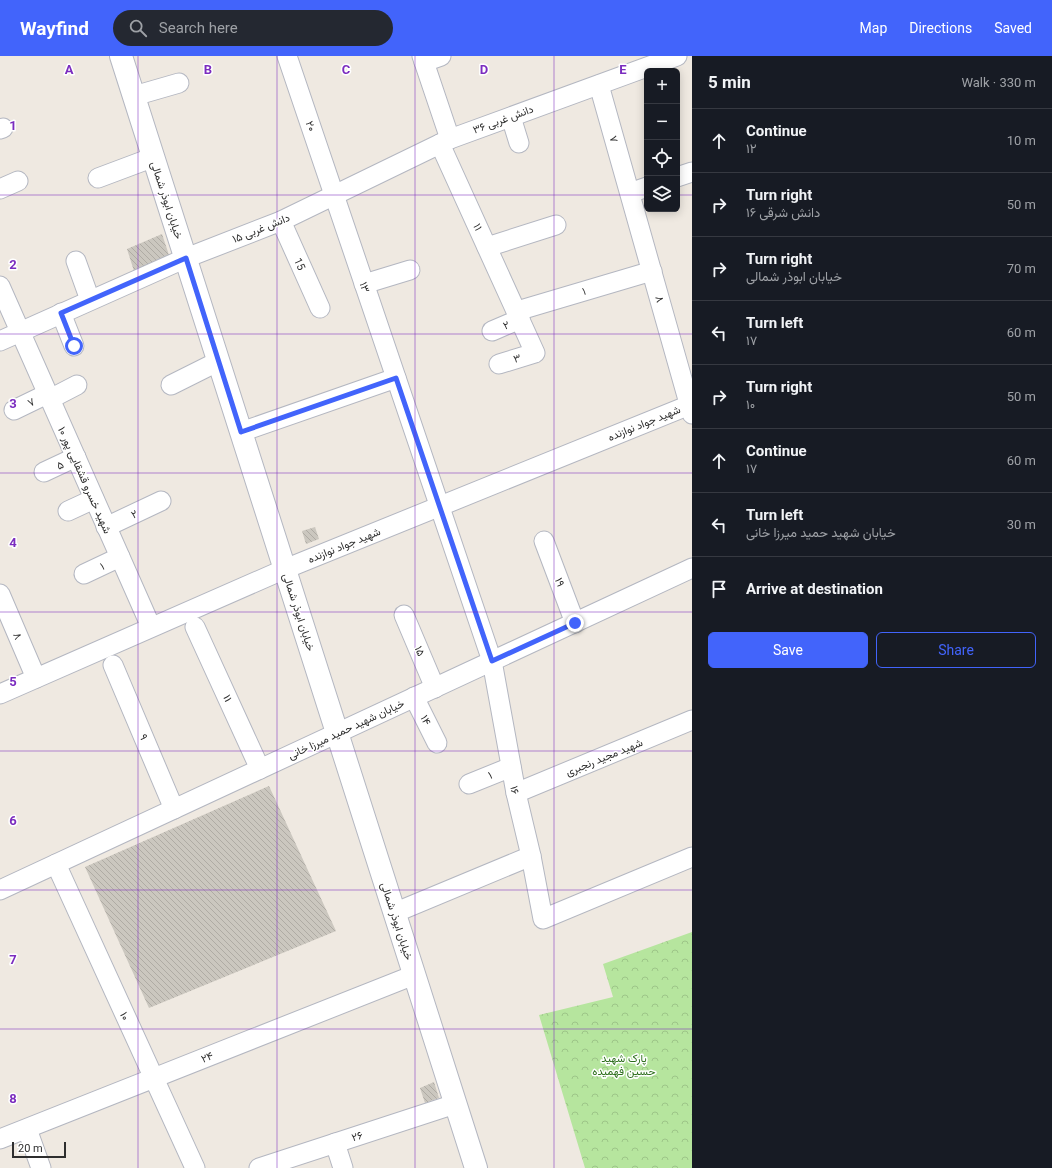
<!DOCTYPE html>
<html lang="en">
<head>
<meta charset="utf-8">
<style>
  :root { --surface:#171b24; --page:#242831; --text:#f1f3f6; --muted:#9ea1a6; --line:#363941; --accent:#4264fb }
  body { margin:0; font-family:Roboto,Vazirmatn,sans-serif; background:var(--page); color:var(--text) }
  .controls { position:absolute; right:12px; top:12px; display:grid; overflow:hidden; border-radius:6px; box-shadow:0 2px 10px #0003 }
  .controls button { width:36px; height:36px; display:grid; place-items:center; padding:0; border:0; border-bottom:1px solid var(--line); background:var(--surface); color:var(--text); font:20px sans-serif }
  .scale { position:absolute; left:12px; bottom:10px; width:54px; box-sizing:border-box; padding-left:4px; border:2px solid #2e2e2e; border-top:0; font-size:11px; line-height:14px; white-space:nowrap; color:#2e2e2e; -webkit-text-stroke:3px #fff; paint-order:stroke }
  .stop { position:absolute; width:12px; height:12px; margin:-9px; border:3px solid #4264fb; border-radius:50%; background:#fff }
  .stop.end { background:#4264fb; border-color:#fff; box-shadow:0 1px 4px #0008 }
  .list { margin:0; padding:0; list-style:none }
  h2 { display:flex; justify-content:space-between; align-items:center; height:52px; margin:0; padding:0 16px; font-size:17px }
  h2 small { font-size:13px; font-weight:400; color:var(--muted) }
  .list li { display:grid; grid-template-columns:26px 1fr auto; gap:12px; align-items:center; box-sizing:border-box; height:64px; padding:0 16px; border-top:1px solid var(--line) }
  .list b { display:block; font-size:15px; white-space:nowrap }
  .list p { margin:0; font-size:13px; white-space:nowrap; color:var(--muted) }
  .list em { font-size:13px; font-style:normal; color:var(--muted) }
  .actions { display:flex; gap:8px; padding:12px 16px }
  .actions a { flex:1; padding:9px 0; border:1px solid var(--accent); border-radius:6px; text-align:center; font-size:14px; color:var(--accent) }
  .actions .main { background:var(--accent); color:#fff }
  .icon { flex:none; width:22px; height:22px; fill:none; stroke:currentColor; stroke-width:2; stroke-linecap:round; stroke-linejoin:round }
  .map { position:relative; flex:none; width:692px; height:1112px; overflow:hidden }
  header { display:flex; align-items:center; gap:24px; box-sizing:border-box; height:56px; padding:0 20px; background:var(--accent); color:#fff }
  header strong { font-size:19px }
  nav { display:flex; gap:22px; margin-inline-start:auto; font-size:14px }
  .search { width:280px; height:36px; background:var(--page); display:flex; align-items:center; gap:10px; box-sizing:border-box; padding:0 14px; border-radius:22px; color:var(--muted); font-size:15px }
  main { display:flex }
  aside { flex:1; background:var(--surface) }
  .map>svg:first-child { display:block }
</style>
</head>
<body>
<header>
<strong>Wayfind</strong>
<div class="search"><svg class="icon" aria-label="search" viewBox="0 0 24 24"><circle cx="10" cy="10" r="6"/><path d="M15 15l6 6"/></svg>Search here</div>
<nav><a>Map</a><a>Directions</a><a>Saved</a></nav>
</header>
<main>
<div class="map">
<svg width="692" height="1112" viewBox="0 0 692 1112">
  <defs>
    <pattern id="park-crowns" width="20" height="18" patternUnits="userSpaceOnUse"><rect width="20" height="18" fill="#b6e59e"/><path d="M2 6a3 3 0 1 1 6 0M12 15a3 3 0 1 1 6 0" fill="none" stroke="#9dc588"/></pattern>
    <pattern id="building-back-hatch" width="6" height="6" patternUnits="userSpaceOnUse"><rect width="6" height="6" fill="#cbc7bf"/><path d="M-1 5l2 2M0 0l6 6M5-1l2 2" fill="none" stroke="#afaba4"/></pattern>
  </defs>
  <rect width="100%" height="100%" fill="#efe9e1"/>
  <path fill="url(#park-crowns)" d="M 692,876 L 692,1112 L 585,1112 L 539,959 L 613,941 L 603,908 Z"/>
  <g fill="url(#building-back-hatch)">
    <path d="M 162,178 L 170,202 L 134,215 L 127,193 Z"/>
    <path d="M 315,471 L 319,483 L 306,488 L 302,475 Z"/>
    <path d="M 269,730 L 336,875 L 149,952 L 85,811 Z"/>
    <path d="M 434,1026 L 439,1042 L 425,1047 L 420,1032 Z"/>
  </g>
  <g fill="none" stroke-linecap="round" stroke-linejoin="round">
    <defs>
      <g id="minor">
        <path d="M 287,0 L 492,605 L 516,737 L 531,800 L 543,863 L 692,801"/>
        <path d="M 422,0 L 450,83"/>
        <path d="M 424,6 L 441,0"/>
        <path d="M 599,29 L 692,358"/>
        <path d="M 134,40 L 179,27"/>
        <path d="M 511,61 L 519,87"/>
        <path d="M 0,73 L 3,72"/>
        <path d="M 440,88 L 535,297 L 499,308"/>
        <path d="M 677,121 L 692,116"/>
        <path d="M 98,122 L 154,101"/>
        <path d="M 0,133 L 18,125"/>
        <path d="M 630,137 L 647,131"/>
        <path d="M 281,165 L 320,252"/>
        <path d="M 487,191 L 556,169"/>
        <path d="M 76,205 L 90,244"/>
        <path d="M 364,228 L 410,214"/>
        <path d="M 0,230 L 151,571"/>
        <path d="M 517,255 L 652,215"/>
        <path d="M 61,257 L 74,290"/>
        <path d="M 492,275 L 520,263"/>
        <path d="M 0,285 L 186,202 L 281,165 L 450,83 L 677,0"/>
        <path d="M 171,329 L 219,305"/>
        <path d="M 50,343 L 77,329"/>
        <path d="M 14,354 L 47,338"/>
        <path d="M 241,376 L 396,322"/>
        <path d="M 44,416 L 76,401"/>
        <path d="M 68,455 L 94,443"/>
        <path d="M 106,471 L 161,445"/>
        <path d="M 544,485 L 575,567"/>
        <path d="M 84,518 L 120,501"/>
        <path d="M 0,538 L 36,622"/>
        <path d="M 404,559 L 435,632"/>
        <path d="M 195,571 L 260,713"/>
        <path d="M 113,609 L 174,753"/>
        <path d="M 0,638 L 285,513 L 692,348"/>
        <path d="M 414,641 L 437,687"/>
        <path d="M 469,728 L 511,711"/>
        <path d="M 516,737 L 692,664"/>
        <path d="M 56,808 L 195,1112"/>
        <path d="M 0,834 L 692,512"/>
        <path d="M 394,857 L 531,800"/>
        <path d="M 27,1073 L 41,1112"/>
        <path d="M 0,1083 L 414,919"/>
        <path d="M 335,1087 L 343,1112"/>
        <path d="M 259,1112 L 455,1048"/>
      </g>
      <path id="tertiary" d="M 121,0 L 476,1112"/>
    </defs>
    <use href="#minor" stroke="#b4b7c1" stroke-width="21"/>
    <use href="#tertiary" stroke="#b4b7c1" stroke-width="24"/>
    <use href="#minor" stroke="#fff" stroke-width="19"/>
    <use href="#tertiary" stroke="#fff" stroke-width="22"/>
  </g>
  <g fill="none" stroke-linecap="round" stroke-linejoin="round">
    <path stroke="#4264fb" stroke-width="5" d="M 74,290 L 61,257 L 186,202 L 241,376 L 396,322 L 492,605 L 575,567"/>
  </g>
  <path fill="none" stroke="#7b2cbf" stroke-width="1" stroke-opacity="0.55" d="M 138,0 L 138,1112M 277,0 L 277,1112M 415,0 L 415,1112M 554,0 L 554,1112M 0,139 L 647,139M 677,139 L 692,139M 0,278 L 692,278M 0,417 L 692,417M 0,556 L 692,556M 0,695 L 692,695M 0,834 L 692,834M 0,973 L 692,973"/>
  <g text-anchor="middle" stroke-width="3" stroke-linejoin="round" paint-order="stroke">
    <g font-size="11" fill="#2e2e2e" stroke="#fff">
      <text transform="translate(503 63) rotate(-20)" y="4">دانش غربی ۳۶</text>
      <text transform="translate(311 70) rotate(71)" y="4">۲۰</text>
      <text transform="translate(614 83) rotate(74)" y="4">۷</text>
      <text transform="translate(167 144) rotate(72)" y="4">خیابان ابوذر شمالی</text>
      <text transform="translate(478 171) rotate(65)" y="4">۱۱</text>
      <text transform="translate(261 172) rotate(-22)" y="4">دانش غربی ۱۵</text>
      <text transform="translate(300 208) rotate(66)" y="4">15</text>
      <text transform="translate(365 231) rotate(71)" y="4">۱۳</text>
      <text transform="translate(584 235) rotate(-16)" y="4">۱</text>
      <text transform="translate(660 243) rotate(74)" y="4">۸</text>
      <text transform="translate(506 269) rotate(-23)" y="4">۲</text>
      <text transform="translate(517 302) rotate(-17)" y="4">۳</text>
      <text transform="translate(31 346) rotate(-27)" y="4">۷</text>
      <text transform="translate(644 367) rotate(-22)" y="4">شهید جواد نوازنده</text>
      <text transform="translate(60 409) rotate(-25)" y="4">۵</text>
      <text transform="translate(85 424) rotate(66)" y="4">شهید خسرو قشقایی پور ۱۰</text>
      <text transform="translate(134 458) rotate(-26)" y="4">۲</text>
      <text transform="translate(344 489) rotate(-22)" y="4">شهید جواد نوازنده</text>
      <text transform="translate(102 510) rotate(-25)" y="4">۱</text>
      <text transform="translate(560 526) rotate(69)" y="4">۱۹</text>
      <text transform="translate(299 556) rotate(72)" y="4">خیابان ابوذر شمالی</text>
      <text transform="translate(18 580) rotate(67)" y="4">۸</text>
      <text transform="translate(420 595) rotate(67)" y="4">۱۵</text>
      <text transform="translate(228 642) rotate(66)" y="4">۱۱</text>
      <text transform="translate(426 664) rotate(63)" y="4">۱۴</text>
      <text transform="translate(346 673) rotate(-25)" y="4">خیابان شهید حمید میرزا خانی</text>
      <text transform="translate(144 681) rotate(67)" y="4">۹</text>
      <text transform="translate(604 701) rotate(-22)" y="4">شهید مجید رنجبری</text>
      <text transform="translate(490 719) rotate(-22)" y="4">۱</text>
      <text transform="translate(515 734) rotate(78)" y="4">۱۶</text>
      <text transform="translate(397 865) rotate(72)" y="4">خیابان ابوذر شمالی</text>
      <text transform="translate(125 960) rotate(66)" y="4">۱۰</text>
      <text transform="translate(207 1001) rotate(-22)" y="4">۲۴</text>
      <text transform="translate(357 1080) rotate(-18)" y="4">۲۶</text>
    </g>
    <g font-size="11" fill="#2c6e1b" stroke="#fff">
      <text x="624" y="1006">پارک شهید<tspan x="624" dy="13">حسین فهمیده</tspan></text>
    </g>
  </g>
  <g font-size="13" text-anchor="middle" font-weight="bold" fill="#7b2cbf" stroke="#fff" stroke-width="3" stroke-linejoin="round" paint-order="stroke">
    <text x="69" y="18">A</text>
    <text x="208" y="18">B</text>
    <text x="346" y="18">C</text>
    <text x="484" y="18">D</text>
    <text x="623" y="18">E</text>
    <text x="13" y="74">1</text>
    <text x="13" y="213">2</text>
    <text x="13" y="352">3</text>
    <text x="13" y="491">4</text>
    <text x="13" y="630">5</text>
    <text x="13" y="769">6</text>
    <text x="13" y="908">7</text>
    <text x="13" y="1047">8</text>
  </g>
</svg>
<div class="controls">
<button>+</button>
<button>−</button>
<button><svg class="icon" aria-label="locate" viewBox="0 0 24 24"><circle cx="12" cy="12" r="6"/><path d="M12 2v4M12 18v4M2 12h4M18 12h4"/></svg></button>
<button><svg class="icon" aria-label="layers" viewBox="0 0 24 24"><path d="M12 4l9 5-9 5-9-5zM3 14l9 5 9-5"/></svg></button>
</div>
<div class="scale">20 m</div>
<div class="stop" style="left:74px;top:290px"></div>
<div class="stop end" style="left:575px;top:567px"></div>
</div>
<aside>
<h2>5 min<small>Walk · 330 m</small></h2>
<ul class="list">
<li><svg class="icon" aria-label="ahead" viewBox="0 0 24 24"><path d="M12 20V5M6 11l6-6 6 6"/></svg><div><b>Continue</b><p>۱۲</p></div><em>10 m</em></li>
<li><svg class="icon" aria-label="right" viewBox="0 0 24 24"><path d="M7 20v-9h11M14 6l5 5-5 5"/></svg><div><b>Turn right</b><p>دانش شرقی ۱۶</p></div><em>50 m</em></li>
<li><svg class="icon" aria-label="right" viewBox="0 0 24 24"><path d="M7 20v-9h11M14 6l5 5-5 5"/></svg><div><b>Turn right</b><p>خیابان ابوذر شمالی</p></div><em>70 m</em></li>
<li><svg class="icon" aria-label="left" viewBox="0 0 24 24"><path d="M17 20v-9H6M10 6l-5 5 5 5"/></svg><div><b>Turn left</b><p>۱۷</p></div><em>60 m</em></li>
<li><svg class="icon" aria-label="right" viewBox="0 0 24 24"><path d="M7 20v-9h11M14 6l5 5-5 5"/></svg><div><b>Turn right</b><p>۱۰</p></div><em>50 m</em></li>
<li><svg class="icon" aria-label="ahead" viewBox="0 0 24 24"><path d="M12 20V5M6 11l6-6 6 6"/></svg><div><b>Continue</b><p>۱۷</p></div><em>60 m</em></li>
<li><svg class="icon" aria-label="left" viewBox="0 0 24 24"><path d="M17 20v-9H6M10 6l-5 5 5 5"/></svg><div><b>Turn left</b><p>خیابان شهید حمید میرزا خانی</p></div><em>30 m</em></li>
<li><svg class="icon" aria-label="arrive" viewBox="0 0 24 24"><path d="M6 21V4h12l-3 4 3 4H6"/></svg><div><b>Arrive at destination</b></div></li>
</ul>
<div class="actions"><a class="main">Save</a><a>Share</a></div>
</aside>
</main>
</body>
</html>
